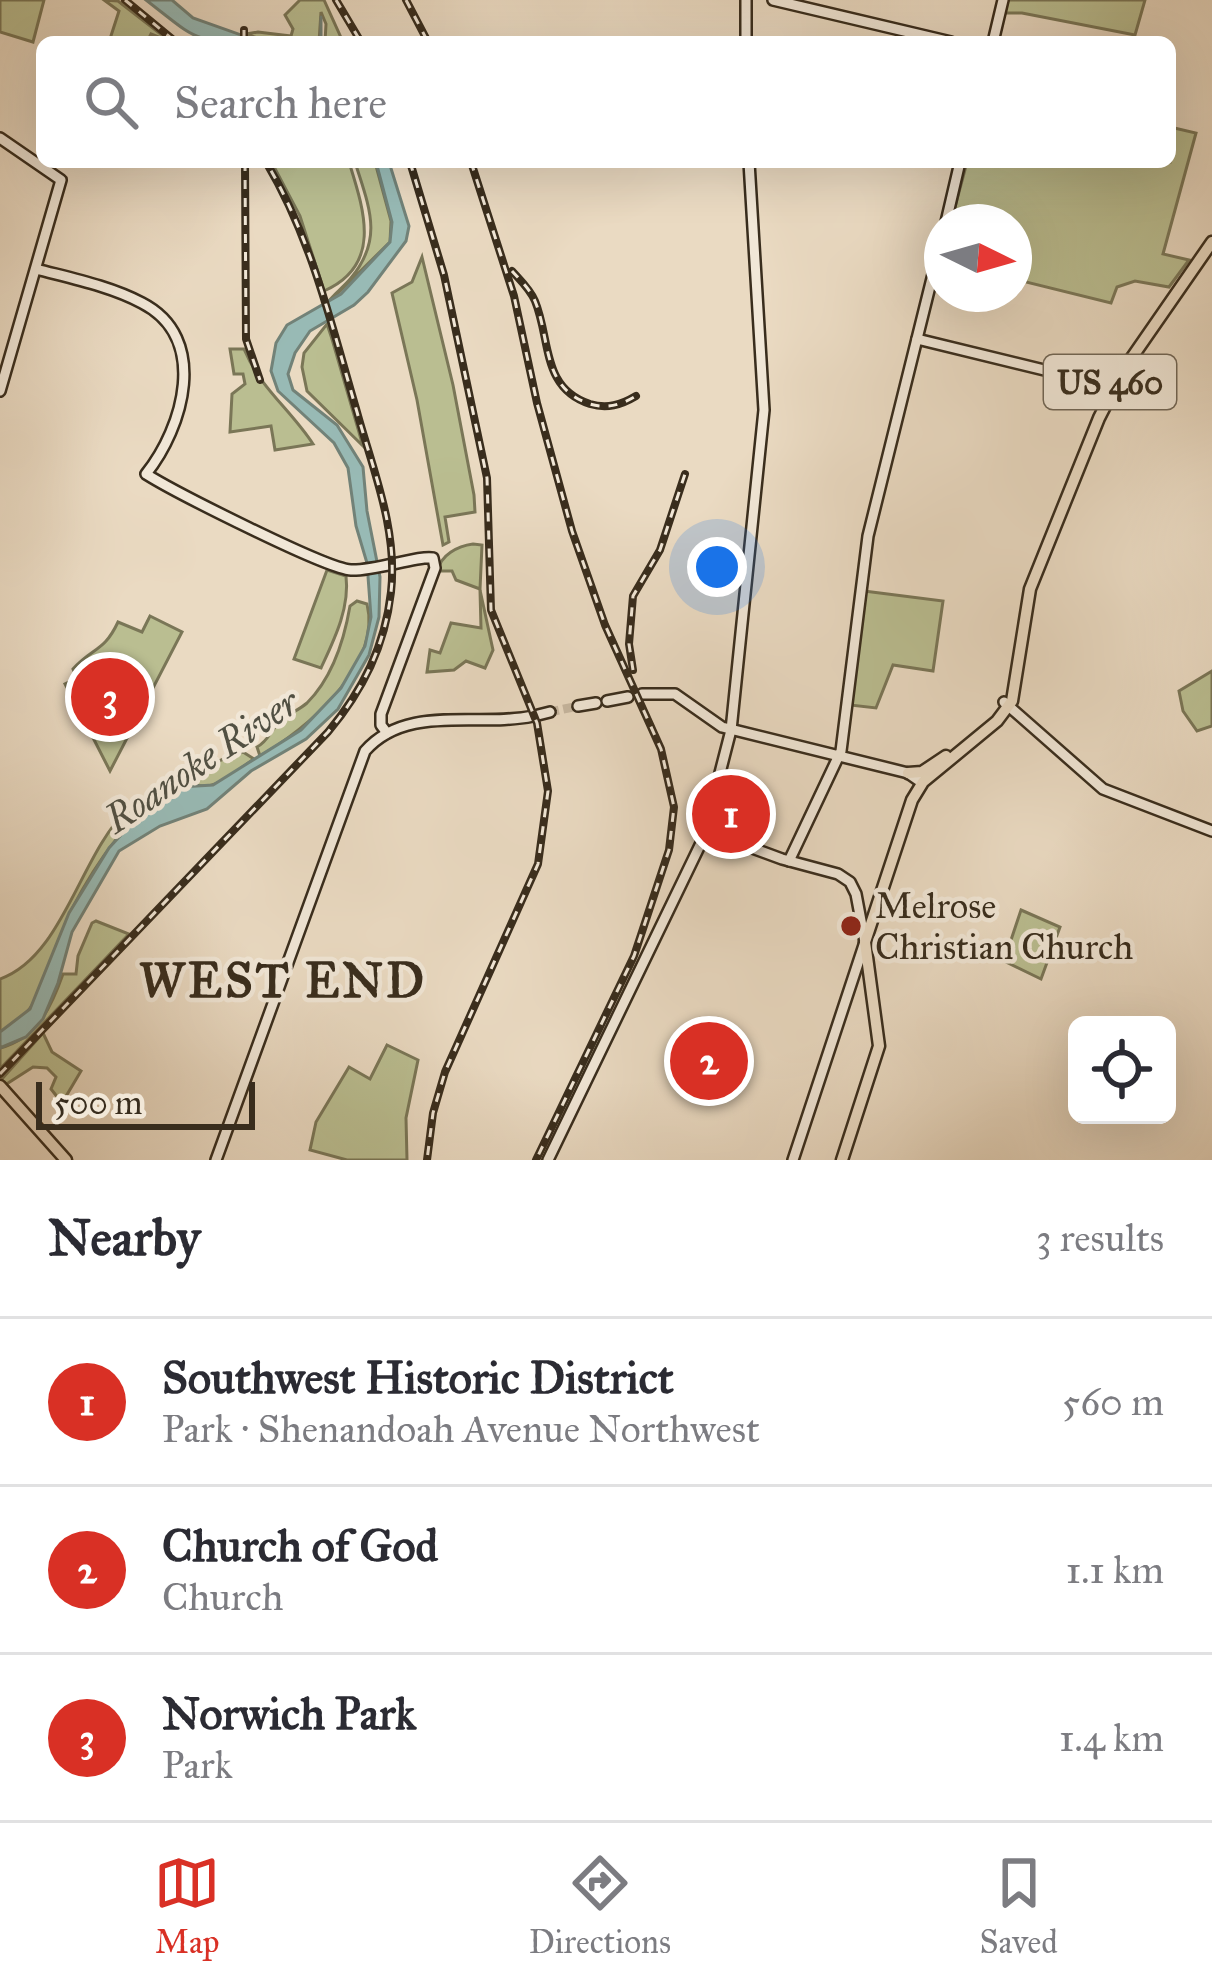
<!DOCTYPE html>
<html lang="en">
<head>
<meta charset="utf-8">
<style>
  :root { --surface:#fff; --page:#f2f2f3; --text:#2b2b33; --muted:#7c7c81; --line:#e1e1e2; --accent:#d93025 }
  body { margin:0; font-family:"IM FELL Great Primer",serif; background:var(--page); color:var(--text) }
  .controls { position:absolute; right:36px; bottom:36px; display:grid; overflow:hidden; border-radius:18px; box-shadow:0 12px 48px #0002 }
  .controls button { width:108px; height:108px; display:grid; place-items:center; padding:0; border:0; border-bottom:3px solid var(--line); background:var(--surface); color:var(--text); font:60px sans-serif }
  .compass { position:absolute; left:924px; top:204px; width:108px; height:108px; border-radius:50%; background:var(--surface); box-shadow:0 12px 48px #0002; rotate:95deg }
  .scale { position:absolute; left:36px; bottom:30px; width:219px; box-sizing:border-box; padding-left:12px; border:6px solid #392d1d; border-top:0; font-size:33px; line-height:42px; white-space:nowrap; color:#392d1d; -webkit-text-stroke:9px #f1e7d7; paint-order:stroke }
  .you { position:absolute; left:717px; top:567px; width:42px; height:42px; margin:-30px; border:9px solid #fff; border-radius:50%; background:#1a73e8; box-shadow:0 0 0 18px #1a73e833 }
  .badge { display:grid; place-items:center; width:78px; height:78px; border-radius:50%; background:var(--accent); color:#fff; font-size:39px; font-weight:700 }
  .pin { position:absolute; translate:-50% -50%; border:6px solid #fff; box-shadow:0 3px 12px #0006 }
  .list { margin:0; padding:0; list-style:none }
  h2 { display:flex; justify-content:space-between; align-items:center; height:156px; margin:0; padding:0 48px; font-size:51px }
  h2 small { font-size:39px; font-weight:400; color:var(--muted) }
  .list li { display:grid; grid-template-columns:78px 1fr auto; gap:36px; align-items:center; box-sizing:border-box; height:168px; padding:0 48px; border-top:3px solid var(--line) }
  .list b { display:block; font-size:45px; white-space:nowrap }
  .list p { margin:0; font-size:39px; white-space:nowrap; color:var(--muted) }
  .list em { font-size:39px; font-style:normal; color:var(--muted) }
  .icon { flex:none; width:66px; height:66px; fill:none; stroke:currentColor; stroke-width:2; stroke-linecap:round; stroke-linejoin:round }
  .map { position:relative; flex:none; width:1212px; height:1160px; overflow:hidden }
  .search { position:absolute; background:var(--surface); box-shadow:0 12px 48px #0002; left:36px; right:36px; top:36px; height:132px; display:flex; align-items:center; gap:30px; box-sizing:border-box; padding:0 42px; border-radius:18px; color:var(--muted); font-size:45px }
  .sheet { height:660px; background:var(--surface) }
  nav { display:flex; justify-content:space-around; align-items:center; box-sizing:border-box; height:168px; border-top:3px solid var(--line); background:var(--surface); font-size:33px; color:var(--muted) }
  nav a { display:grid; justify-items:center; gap:6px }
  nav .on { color:var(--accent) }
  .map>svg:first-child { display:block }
</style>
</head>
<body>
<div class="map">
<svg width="1212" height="1160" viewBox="0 0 1212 1160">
  <rect width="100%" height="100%" fill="#eadac2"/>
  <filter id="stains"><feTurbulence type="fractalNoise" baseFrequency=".00167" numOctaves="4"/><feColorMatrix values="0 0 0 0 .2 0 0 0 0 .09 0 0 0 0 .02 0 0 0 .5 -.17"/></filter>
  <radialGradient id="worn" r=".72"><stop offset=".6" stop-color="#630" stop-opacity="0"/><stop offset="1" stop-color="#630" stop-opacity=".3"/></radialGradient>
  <g fill="#babe91" stroke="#7a7657" stroke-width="3">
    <path d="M 0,0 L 44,0 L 33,42 L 0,32 Z"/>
    <path d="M 104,0 L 118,1 L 171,42 L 151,34 L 147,42 L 109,42 L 119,11 Z"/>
    <path d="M 300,0 L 324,0 L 343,42 L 325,42 L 326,24 L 321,12 L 319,42 L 269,42 L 246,34 L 258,32 L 291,36 L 293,29 L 285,15 Z"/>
    <path d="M 1005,0 L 1145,0 L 1135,35 L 1022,13 L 1004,13 Z"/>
    <path d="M 1170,127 L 1196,133 L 1163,254 L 1189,260 L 1169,287 L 1135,281 L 1117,287 L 1111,303 L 1014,279 L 1014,222 L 951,222 L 967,162 L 1170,162 Z"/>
    <path d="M 349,162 C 364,210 383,265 324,291 L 300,216 L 272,163 Z"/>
    <path d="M 355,162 L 375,162 L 391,221 L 390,242 L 326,305 C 332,295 343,288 351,278 C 384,238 369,207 355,162 Z"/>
    <path d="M 422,257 L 453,385 L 474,495 L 475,512 L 445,517 L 449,542 L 443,545 L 417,400 L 392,293 L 412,282 Z"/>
    <path d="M 327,324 L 332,339 L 363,446 L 307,391 L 302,367 L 304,353 Z"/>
    <path d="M 230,349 L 244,349 C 260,388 291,410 313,444 L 275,450 L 271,426 L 230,432 L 232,394 L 245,384 L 243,374 L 234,374 Z"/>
    <path d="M 473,544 L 482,545 L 480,589 L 456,580 L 452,571 L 438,571 C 440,555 458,546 473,544 Z"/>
    <path d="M 327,570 L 346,576 C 350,608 334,640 321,668 L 294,659 Z"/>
    <path d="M 480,590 L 493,650 L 485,668 L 466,661 L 454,670 L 427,672 L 430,650 L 440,653 L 451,623 L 481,628 Z"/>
    <path d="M 864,591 L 943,601 L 933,671 L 893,665 L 876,708 L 850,705 Z"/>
    <path d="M 357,601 L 367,604 C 382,666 307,729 260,756 L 257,747 C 270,740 271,728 283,719 C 290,713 299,710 307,703 C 333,677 344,641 350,606 Z"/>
    <path d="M 150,616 L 182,632 L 110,771 L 86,724 L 95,719 L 92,710 L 81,714 L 65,684 L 77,678 L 73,669 C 93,647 104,652 118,622 L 142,632 Z"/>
    <path d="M 1212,671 L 1212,726 L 1197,731 L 1183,711 L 1179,691 Z"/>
    <path d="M 243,752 L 254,759 C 241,767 222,785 206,786 C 197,786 189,783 179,787 C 134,804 93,868 72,909 C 50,951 49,1011 0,1032 L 0,979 C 63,957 80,855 127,810 C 145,792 218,760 243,752 Z"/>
    <path d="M 1021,910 L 1060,927 L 1041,979 L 1004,961 Z"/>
    <path d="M 96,921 L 129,934 L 0,1069 L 0,1048 C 37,1038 51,1008 63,974 L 76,974 L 78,956 L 92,923 Z"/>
    <path d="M 43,1033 L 52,1052 L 81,1071 L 62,1103 L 51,1089 L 56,1077 L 47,1068 L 33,1067 L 5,1085 L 1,1080 Z"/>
    <path d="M 387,1045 L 418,1060 L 406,1118 L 407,1160 L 347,1160 L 310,1150 L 316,1122 L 349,1067 L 370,1079 Z"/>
  </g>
  <g fill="#98bab5" stroke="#728278" stroke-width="3">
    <path d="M 146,0 L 172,0 L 193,18 L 261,42 C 191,42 199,41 146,0 Z"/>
    <path d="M 376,162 L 389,162 L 409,226 L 406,241 L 368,292 L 354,305 L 310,331 L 295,353 L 288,374 L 293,390 L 337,425 L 363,467 L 367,511 L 380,577 L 379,617 L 369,655 L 338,709 L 306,739 L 251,771 L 207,809 L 160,826 L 119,851 L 72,932 L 58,983 L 43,1019 L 26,1037 L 0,1048 L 0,1032 L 30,1009 L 69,913 L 109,848 L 142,812 L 180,787 L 213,785 L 301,730 L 341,688 L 365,646 L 371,617 L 367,563 L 356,526 L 348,468 L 334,443 L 278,391 L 271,371 L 276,343 L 287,325 L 341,294 L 390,242 L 392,222 Z"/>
  </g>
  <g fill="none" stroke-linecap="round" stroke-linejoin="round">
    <path stroke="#728278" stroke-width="3" d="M 321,17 L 321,42"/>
    <path stroke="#c7b7a1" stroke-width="9" stroke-dasharray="9 4.5" stroke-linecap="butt" d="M 550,712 L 578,706"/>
    <defs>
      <g id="secondary">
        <path d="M 746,0 L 746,42"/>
        <path d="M 773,0 L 951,42"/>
        <path d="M 993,42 L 1003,0"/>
        <path d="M 0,138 L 61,180 L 0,391"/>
        <path d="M 946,222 L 960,162"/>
        <path d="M 36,269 C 70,278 110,286 142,303 C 210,338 183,428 146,474 C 173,491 326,569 351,570 C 375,571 420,555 433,558 L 435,568 L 381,714 L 381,725 L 387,733"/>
        <path d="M 917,339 L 1114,387"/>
        <path d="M 642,694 L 675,694 L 722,727 L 908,773 L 918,780"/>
        <path d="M 607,701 L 628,697"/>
        <path d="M 1004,702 L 1103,789 L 1212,831"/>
        <path d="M 578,706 L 596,703"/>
        <path d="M 538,715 L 550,712"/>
        <path d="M 706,831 L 782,859 L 838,874 L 850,882 L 856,894 L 865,942 L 793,1160"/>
        <path d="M 789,861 L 841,751 L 868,536 L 942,238"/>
        <path d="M 216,1160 L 365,751 C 407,703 478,728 533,716"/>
        <path d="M 548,1160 L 703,839 L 731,730 L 764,410 L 749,162"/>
      </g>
      <g id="primary">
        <path d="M 908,773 L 922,772 L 946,756"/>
        <path d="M 0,1086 L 66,1160"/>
        <path d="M 842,1160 L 879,1046 L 865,942 L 912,800 L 923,782 L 997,721 L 1012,701 L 1030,589 L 1099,418 L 1124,369 L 1212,242"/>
      </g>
    </defs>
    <use href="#secondary" stroke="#392d1d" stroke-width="14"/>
    <use href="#primary" stroke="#392d1d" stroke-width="15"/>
    <use href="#secondary" stroke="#f1e7d7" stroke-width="9"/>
    <use href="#primary" stroke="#eadac2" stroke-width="10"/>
    <defs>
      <g id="rail">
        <path d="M 125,0 L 176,42"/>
        <path d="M 336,0 L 361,42"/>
        <path d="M 406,0 L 428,42"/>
        <path d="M 244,30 L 244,42"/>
        <path d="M 245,162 L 246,339 L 260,380"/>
        <path d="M 410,162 L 444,275 L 487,478 L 491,610 L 537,723 L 548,791 L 538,864 L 445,1072 L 433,1113 L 427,1160"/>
        <path d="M 471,162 L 514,296 L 537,403 L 572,531 L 605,625 L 661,749 L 674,807 L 669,850 L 634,956 L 536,1160"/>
        <path d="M 512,271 C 520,280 530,289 535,301 C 551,340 541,388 590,404 C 607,409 621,405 636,396"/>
        <path d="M 633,670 L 629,644 L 633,596 L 660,550 L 685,474"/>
        <path d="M 0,1074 L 328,732 C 363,690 385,646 391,592 C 398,530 373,470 357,412 C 332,327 312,239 266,162"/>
      </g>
    </defs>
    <use href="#rail" stroke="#392d1d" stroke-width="8"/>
    <use href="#rail" stroke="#f1e7d7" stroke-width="3" stroke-dasharray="9" stroke-linecap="butt"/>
  </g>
  <circle fill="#8f2418" stroke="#f1e7d7" stroke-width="4.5" cx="851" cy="926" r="12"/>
  <g text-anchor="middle" stroke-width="9" stroke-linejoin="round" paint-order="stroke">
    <rect fill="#f1e7d7" stroke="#706555" stroke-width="3" x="1044" y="355" width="132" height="54" rx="9"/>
    <g font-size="33" font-weight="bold" fill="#392d1d">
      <text x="1110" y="394">US 460</text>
    </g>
    <g font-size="36" fill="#392d1d" stroke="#f1e7d7" text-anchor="start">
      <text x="875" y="918">Melrose<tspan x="875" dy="41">Christian Church</tspan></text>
    </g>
    <g font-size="39" font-style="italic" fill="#515043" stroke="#f1e7d7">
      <text transform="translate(201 760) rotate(-34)" y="14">Roanoke River</text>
    </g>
    <g font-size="48" font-weight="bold" letter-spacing="3" fill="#392d1d" stroke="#f1e7d7">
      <text x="283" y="997">WEST END</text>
    </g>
  </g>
  <rect width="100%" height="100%" filter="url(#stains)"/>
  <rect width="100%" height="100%" fill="url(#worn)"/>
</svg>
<div class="controls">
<button><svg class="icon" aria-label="locate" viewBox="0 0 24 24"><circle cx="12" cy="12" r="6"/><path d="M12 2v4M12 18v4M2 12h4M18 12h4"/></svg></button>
</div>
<svg class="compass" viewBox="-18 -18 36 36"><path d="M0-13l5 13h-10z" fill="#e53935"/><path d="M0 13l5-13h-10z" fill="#7c7c81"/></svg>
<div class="scale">500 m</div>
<div class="you"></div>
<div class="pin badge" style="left:731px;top:814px">1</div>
<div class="pin badge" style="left:709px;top:1061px">2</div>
<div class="pin badge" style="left:110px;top:697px">3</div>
<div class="search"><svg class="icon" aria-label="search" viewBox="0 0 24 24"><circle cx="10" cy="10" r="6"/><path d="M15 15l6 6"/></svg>Search here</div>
</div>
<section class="sheet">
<h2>Nearby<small>3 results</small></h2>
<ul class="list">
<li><span class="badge">1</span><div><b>Southwest Historic District</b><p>Park · Shenandoah Avenue Northwest</p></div><em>560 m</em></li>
<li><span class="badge">2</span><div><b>Church of God</b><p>Church</p></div><em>1.1 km</em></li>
<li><span class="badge">3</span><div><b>Norwich Park</b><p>Park</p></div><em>1.4 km</em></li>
</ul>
</section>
<nav>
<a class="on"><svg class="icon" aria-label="map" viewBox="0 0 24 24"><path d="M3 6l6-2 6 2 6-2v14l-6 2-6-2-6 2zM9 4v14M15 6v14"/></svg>Map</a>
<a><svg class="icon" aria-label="directions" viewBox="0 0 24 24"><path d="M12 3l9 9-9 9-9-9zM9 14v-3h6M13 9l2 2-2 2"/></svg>Directions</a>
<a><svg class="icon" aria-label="saved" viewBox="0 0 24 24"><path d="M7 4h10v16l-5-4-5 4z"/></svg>Saved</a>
</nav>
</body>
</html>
